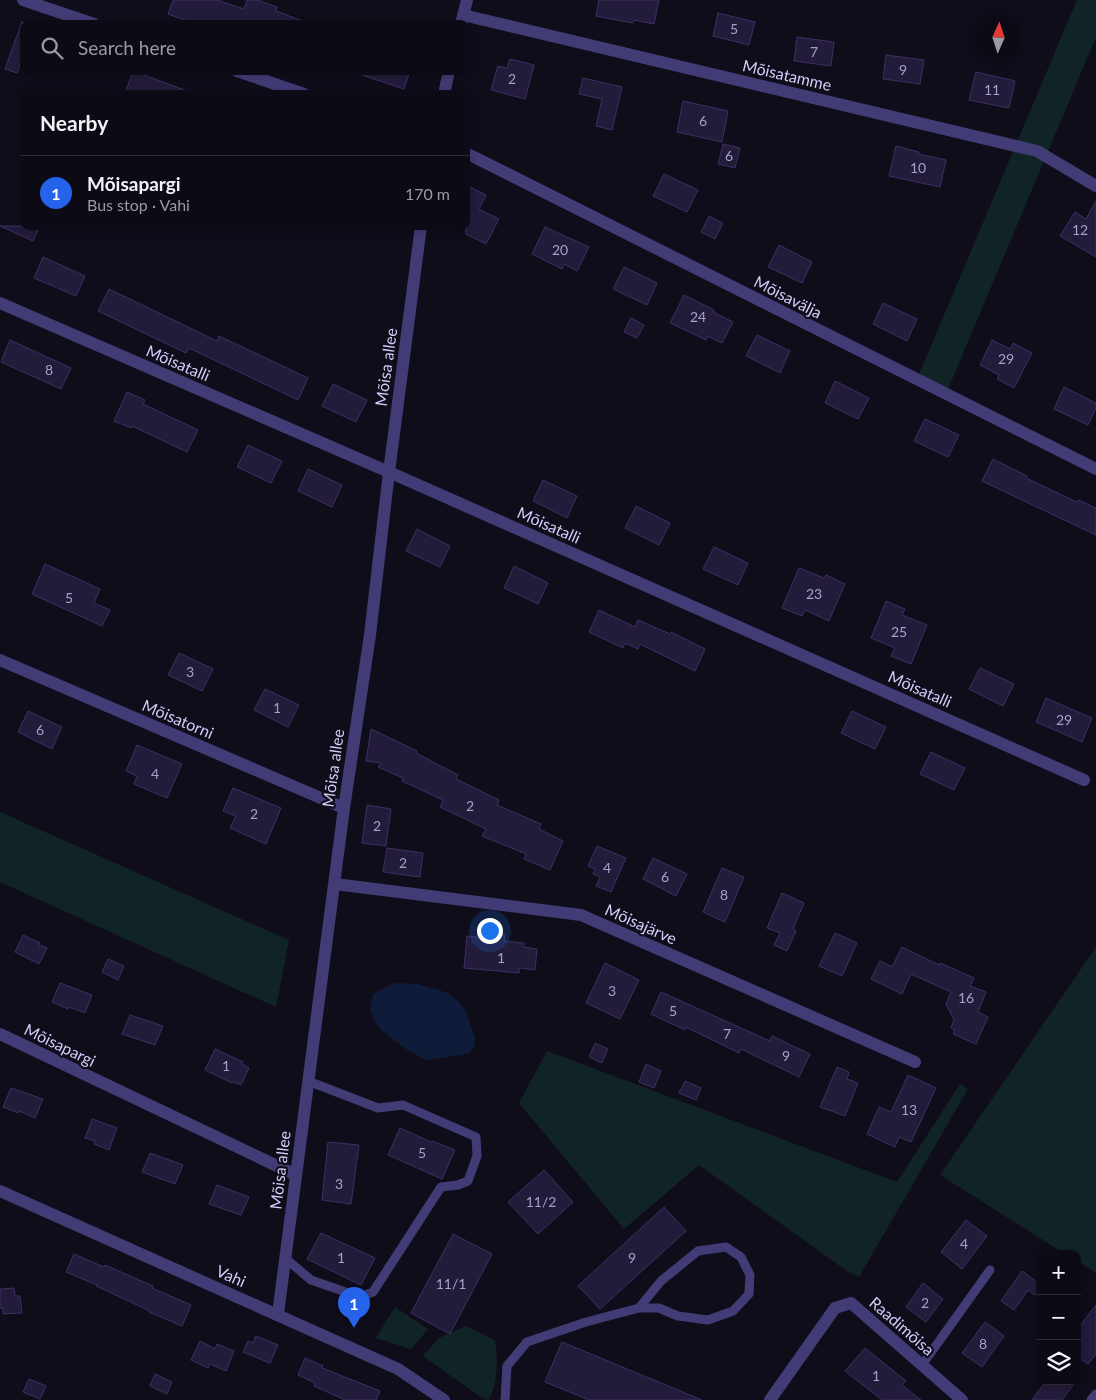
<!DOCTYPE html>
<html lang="en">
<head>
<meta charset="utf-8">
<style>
  :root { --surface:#0c0a14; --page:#15131d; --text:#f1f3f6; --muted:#9a9aa0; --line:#2c2b34; --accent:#2563eb }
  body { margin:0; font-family:Lato,sans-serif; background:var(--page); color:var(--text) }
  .controls { position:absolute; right:15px; bottom:15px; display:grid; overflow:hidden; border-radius:10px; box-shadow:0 2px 8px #0003 }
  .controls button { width:45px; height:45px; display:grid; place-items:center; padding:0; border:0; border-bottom:1px solid var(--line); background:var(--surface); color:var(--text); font:25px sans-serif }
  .compass { position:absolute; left:976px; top:15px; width:45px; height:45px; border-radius:50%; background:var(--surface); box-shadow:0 2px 8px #0003; rotate:3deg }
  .you { position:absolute; left:489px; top:930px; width:18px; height:18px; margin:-12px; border:4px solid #fff; border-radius:50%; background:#1a73e8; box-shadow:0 0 0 8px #1a73e833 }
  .badge { display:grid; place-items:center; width:32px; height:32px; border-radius:50%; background:var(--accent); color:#fff; font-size:16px; font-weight:700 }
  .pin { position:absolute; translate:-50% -41px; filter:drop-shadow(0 1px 2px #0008) }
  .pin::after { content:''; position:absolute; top:26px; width:18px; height:15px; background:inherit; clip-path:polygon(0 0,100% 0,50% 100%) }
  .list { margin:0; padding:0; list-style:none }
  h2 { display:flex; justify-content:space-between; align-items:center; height:65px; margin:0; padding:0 20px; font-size:21px }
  h2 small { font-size:16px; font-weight:400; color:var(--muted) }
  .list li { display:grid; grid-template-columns:32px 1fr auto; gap:15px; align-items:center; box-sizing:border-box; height:75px; padding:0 20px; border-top:1px solid var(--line) }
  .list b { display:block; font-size:19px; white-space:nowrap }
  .list p { margin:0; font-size:16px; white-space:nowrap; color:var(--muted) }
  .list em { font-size:16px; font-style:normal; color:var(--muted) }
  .icon { flex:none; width:28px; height:28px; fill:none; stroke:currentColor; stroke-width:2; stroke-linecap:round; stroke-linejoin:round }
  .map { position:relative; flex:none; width:1096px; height:1400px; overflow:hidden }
  .search { position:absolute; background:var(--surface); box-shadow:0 2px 8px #0003; left:20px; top:20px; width:450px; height:55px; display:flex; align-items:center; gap:12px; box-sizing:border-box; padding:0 18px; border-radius:10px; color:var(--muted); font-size:19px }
  .panel { position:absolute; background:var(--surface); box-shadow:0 2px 8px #0003; left:20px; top:90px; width:450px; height:140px; border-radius:10px }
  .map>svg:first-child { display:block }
</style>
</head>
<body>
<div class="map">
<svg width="1096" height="1400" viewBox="0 0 1096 1400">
  <rect width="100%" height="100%" fill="#100d1b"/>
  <g fill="#112425">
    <path d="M 1077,0 L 1096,0 L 1096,37 L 946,394 L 917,379 Z"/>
    <path d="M 0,812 L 289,940 L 276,1007 L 0,882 Z"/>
    <path d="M 1096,947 L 1096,1273 L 1077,1261 L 1077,1254 L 1065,1254 L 940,1175 Z"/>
    <path d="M 547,1051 L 897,1182 L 960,1084 L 968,1089 L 859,1277 L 847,1271 L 699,1165 L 624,1229 L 519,1103 Z"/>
    <path d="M 395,1307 L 428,1329 L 411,1349 L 376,1338 Z"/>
    <path d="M 466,1326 L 495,1340 C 498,1356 498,1387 488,1400 L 479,1396 L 423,1356 L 439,1338 Z"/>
  </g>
  <path fill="#0f1c39" d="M 396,983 L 418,984 L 448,993 L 459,1002 L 466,1012 L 475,1038 L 474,1048 L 468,1054 L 426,1060 L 409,1051 L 381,1030 L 374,1021 L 370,1007 L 373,995 L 385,987 Z"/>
  <g fill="#231b3a" stroke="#3d2f64">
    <path d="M 173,0 L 217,0 L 244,9 L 247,0 L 257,0 L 277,7 L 276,11 L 305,22 L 305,24 L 195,24 L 168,14 Z"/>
    <path d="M 599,0 L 659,0 L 654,24 L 634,20 L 633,23 L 596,16 Z"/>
    <path d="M 718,13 L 755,22 L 749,45 L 713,36 Z"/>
    <path d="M 22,22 L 24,22 L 24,54 L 17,73 L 5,69 Z"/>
    <path d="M 797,37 L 834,42 L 831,66 L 794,61 Z"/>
    <path d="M 886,55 L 924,60 L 920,84 L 883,79 Z"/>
    <path d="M 510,59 L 534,65 L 525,99 L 491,90 L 498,66 L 507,68 Z"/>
    <path d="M 133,71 L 190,92 L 190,94 L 125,94 Z"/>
    <path d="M 359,71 L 410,71 L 404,89 L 359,74 Z"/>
    <path d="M 976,72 L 1015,81 L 1009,108 L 969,100 Z"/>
    <path d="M 583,78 L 622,87 L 612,130 L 596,126 L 602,99 L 579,94 Z"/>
    <path d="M 683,101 L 728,111 L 722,142 L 677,132 Z"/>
    <path d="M 723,144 L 740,148 L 735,168 L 718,164 Z"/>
    <path d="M 896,146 L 919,152 L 918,154 L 946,160 L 940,187 L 889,176 Z"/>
    <path d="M 664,174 L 698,190 L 687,212 L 653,196 Z"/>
    <path d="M 466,185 L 486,195 L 479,209 L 499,219 L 486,244 L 466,234 Z"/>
    <path d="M 1096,201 L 1096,257 L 1060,236 L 1075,212 L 1086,219 Z"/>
    <path d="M 709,216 L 723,223 L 715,239 L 701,232 Z"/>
    <path d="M 0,226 L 40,226 L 33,241 Z"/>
    <path d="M 545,227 L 589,247 L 577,271 L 564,264 L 562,269 L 532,254 Z"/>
    <path d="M 779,245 L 812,262 L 802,283 L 768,267 Z"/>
    <path d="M 43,257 L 85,276 L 76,296 L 34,278 Z"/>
    <path d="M 624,267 L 657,283 L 647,305 L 613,289 Z"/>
    <path d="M 109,289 L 217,341 L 219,336 L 308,378 L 298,400 L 189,348 L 186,353 L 98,311 Z"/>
    <path d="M 684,295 L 714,310 L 713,312 L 733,322 L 722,343 L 708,336 L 706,340 L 670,323 Z"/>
    <path d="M 883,303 L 917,319 L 907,341 L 873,324 Z"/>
    <path d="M 631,318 L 644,325 L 637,338 L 624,332 Z"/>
    <path d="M 757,335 L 790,351 L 780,373 L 746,356 Z"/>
    <path d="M 10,340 L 71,368 L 61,389 L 1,362 Z"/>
    <path d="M 992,340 L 1010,349 L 1013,343 L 1032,353 L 1014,388 L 997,379 L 999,375 L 980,365 Z"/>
    <path d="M 835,381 L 869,398 L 858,419 L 825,403 Z"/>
    <path d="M 333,384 L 367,400 L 356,422 L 322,406 Z"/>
    <path d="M 1064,387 L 1096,403 L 1096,408 L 1088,425 L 1054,409 Z"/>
    <path d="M 127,392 L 145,400 L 143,404 L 198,430 L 187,452 L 132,426 L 131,428 L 114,421 Z"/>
    <path d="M 925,419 L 959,435 L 948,457 L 914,441 Z"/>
    <path d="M 248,445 L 282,461 L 271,483 L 237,467 Z"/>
    <path d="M 993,459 L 1027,476 L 1026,478 L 1064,496 L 1077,502 L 1078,500 L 1096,508 L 1096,535 L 982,481 Z"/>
    <path d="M 308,469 L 342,485 L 332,507 L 298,491 Z"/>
    <path d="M 543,480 L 577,496 L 567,518 L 533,501 Z"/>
    <path d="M 636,506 L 670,523 L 659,545 L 625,528 Z"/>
    <path d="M 417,529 L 450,546 L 440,567 L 406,551 Z"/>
    <path d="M 714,547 L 748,563 L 738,585 L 703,569 Z"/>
    <path d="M 45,564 L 100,589 L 94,603 L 110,610 L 102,626 L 32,594 Z"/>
    <path d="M 514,566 L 548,583 L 538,604 L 504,588 Z"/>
    <path d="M 799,568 L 824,578 L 826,575 L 845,584 L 829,621 L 805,610 L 802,616 L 782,608 Z"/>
    <path d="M 886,601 L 905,609 L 902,615 L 927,625 L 911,664 L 891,656 L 895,648 L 871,638 Z"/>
    <path d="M 599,610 L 635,627 L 638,620 L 670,634 L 671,632 L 705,649 L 695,671 L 640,644 L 638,649 L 625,643 L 623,648 L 589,632 Z"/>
    <path d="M 179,653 L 213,669 L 202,691 L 168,675 Z"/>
    <path d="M 980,668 L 1014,684 L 1003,706 L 969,689 Z"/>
    <path d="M 265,689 L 299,705 L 288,727 L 254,710 Z"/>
    <path d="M 1046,698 L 1092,718 L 1082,742 L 1036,722 Z"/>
    <path d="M 28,711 L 62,727 L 52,749 L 18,732 Z"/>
    <path d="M 852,711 L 886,727 L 875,749 L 841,733 Z"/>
    <path d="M 371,729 L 417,751 L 416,753 L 458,775 L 456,779 L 499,800 L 497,805 L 541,824 L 539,829 L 563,841 L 550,870 L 524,859 L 526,854 L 482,836 L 486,829 L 440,807 L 443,800 L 402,781 L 403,778 L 378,767 L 381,763 L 366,761 Z"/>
    <path d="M 137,745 L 182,764 L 167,798 L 134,784 L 137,776 L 126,771 Z"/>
    <path d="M 931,752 L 965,768 L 954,790 L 920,774 Z"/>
    <path d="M 233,788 L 281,808 L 266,844 L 230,828 L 236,816 L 223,811 Z"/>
    <path d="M 367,805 L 391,809 L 386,846 L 362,843 Z"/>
    <path d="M 597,846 L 626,858 L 611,892 L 596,886 L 600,877 L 593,874 L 595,869 L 588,866 Z"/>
    <path d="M 387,848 L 423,853 L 420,877 L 383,872 Z"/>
    <path d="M 653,858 L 687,874 L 676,896 L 643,879 Z"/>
    <path d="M 722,868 L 744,877 L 725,922 L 703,912 Z"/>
    <path d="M 782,893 L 804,903 L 793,929 L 796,931 L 787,951 L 774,945 L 780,933 L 767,928 Z"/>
    <path d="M 835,933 L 857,943 L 842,976 L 819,966 Z"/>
    <path d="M 488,934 L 505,935 L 504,941 L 524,943 L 524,947 L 537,949 L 535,970 L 519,968 L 519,973 L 464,968 L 467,936 L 488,938 Z"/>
    <path d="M 23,935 L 40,943 L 39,945 L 47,948 L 39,964 L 15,952 Z"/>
    <path d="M 902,947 L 939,965 L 940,963 L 974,978 L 970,986 L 986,992 L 978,1012 L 988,1017 L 976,1044 L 953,1034 L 955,1030 L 951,1028 L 954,1020 L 946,1004 L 951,992 L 911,974 L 902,994 L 871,979 L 880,961 L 892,967 Z"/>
    <path d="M 108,959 L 124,966 L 118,980 L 102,972 Z"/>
    <path d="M 605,963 L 639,980 L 620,1019 L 586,1003 Z"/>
    <path d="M 60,983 L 92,995 L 85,1013 L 69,1007 L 68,1009 L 52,1002 Z"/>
    <path d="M 661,992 L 770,1041 L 772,1036 L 810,1054 L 799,1077 L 741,1049 L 739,1053 L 686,1027 L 685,1030 L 651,1014 Z"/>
    <path d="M 130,1015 L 163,1026 L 155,1045 L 122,1034 Z"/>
    <path d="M 595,1043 L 608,1049 L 602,1063 L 589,1057 Z"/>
    <path d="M 215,1049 L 243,1062 L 242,1064 L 249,1068 L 241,1085 L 234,1082 L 232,1083 L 205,1070 Z"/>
    <path d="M 646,1064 L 661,1071 L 654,1088 L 639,1082 Z"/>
    <path d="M 837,1067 L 849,1072 L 847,1079 L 858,1083 L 845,1116 L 820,1107 Z"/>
    <path d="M 908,1075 L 936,1088 L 911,1142 L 899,1137 L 895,1147 L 867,1134 L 879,1107 L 891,1112 Z"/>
    <path d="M 685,1081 L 701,1088 L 696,1100 L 679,1093 Z"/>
    <path d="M 11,1088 L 43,1099 L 35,1118 L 19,1111 L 18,1113 L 3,1107 Z"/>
    <path d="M 92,1119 L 117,1128 L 109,1150 L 94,1144 L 95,1141 L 85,1138 Z"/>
    <path d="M 400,1128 L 431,1142 L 432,1141 L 455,1150 L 442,1179 L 388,1155 Z"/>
    <path d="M 328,1142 L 359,1145 L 351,1204 L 322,1200 Z"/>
    <path d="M 150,1153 L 183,1165 L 175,1184 L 142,1172 Z"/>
    <path d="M 544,1170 L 573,1202 L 538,1234 L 508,1202 Z"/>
    <path d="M 217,1185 L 249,1197 L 241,1215 L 209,1204 Z"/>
    <path d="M 664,1207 L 686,1231 L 600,1309 L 578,1286 Z"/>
    <path d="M 966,1220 L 987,1236 L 962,1269 L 941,1252 Z"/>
    <path d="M 321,1233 L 375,1258 L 361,1285 L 307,1259 Z"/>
    <path d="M 453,1234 L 492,1254 L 450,1334 L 411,1313 Z"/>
    <path d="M 74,1254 L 104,1267 L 105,1265 L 153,1286 L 152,1288 L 191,1305 L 182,1326 L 149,1312 L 150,1311 L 96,1286 L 97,1285 L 66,1272 Z"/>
    <path d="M 1022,1271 L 1040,1284 L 1040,1287 L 1034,1295 L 1028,1290 L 1014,1310 L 1001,1301 Z"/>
    <path d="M 923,1283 L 943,1299 L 926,1322 L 906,1307 Z"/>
    <path d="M 14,1288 L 15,1296 L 20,1296 L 22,1313 L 3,1314 L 3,1308 L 0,1308 L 0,1289 Z"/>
    <path d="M 1096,1305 L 1096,1354 L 1088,1364 L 1077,1356 L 1077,1330 Z"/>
    <path d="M 985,1322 L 1004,1336 L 982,1367 L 962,1353 Z"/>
    <path d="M 256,1336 L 278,1345 L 270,1363 L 243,1352 L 248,1341 L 253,1343 Z"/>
    <path d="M 200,1341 L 215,1349 L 217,1344 L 234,1351 L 226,1371 L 210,1364 L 208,1368 L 191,1360 Z"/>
    <path d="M 562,1342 L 702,1400 L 589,1400 L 545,1382 Z"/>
    <path d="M 865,1348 L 906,1381 L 902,1385 L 921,1400 L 882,1400 L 845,1371 Z"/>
    <path d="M 305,1358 L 323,1366 L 322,1368 L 380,1391 L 376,1400 L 345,1400 L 314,1386 L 315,1383 L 298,1375 Z"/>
    <path d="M 155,1374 L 172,1382 L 167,1394 L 150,1386 Z"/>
    <path d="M 29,1379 L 46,1386 L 40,1399 L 23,1392 Z"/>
    <path d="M 1046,1381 L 1076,1381 L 1062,1400 L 1032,1400 Z"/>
  </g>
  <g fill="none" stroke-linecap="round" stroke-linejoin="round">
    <g stroke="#423c76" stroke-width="9">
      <path d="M 286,1259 L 311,1280 L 360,1297 L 373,1292 L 441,1187 L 458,1185 L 468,1181 L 477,1156 L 476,1137 L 403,1105 L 378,1108 L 308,1081"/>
      <path d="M 922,1365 L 990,1270"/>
      <path d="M 505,1400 L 507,1366 L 527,1342 L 586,1322 L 639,1308 L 661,1281 L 698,1251 L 726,1247 L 741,1257 L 750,1275 L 749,1294 L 733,1311 L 708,1320 L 678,1316 L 659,1308 L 639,1308"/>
      <path d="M 1091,1400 L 1096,1394"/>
    </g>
    <g stroke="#423c76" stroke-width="12">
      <path d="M 23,0 L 94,24"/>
      <path d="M 463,15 L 1037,151 L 1096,186"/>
      <path d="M 461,24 L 467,0"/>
      <path d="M 237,71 L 304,94"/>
      <path d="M 444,94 L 449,71"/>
      <path d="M 466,153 L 1096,469"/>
      <path d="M 0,303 L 389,472 L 1084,780"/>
      <path d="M 0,660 L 344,808"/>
      <path d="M 335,884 L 581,915 L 915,1062"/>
      <path d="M 0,1034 L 296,1175"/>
      <path d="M 278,1314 L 344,808 L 370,635 L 389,472 L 421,226"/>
      <path d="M 770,1400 L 835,1308 L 851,1303 L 962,1400"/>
    </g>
    <path stroke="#423c76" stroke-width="12" d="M 0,1191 L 398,1369 L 444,1400"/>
  </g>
  <g text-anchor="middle" stroke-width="4.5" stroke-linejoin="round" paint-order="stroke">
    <g font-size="14" fill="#a8a0ca">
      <text x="734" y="34">5</text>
      <text x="814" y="57">7</text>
      <text x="903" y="75">9</text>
      <text x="512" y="84">2</text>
      <text x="992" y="95">11</text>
      <text x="703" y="126">6</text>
      <text x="729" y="161">6</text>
      <text x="918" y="173">10</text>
      <text x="1080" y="235">12</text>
      <text x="560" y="255">20</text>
      <text x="698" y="322">24</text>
      <text x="1006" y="364">29</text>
      <text x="49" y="375">8</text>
      <text x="814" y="599">23</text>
      <text x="69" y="603">5</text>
      <text x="899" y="637">25</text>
      <text x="190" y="677">3</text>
      <text x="277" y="713">1</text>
      <text x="1064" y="725">29</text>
      <text x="40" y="735">6</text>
      <text x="155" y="779">4</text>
      <text x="470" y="811">2</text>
      <text x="254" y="819">2</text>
      <text x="377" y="831">2</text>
      <text x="403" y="868">2</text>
      <text x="607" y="873">4</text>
      <text x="665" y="882">6</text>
      <text x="724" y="900">8</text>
      <text x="501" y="963">1</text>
      <text x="612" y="996">3</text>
      <text x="966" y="1003">16</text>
      <text x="673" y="1016">5</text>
      <text x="727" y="1039">7</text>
      <text x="786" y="1061">9</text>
      <text x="226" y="1071">1</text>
      <text x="909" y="1115">13</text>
      <text x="422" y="1158">5</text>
      <text x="339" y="1189">3</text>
      <text x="541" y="1207">11/2</text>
      <text x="964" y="1249">4</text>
      <text x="341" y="1263">1</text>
      <text x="632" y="1263">9</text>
      <text x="451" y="1289">11/1</text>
      <text x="925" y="1308">2</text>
      <text x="983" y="1349">8</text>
      <text x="876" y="1381">1</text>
    </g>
    <g font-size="16" fill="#d4ccfa" stroke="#100d1b">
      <text transform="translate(787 75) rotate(13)" y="6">Mõisatamme</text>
      <text transform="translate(788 297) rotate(27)" y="6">Mõisavälja</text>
      <text transform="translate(178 363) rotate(23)" y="6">Mõisatalli</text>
      <text transform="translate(386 367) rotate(-82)" y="6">Mõisa allee</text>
      <text transform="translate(549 525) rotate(24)" y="6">Mõisatalli</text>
      <text transform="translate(920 689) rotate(24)" y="6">Mõisatalli</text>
      <text transform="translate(178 719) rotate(23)" y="6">Mõisatorni</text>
      <text transform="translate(333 768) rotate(-82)" y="6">Mõisa allee</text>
      <text transform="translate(641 924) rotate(24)" y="6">Mõisajärve</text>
      <text transform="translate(60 1045) rotate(26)" y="6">Mõisapargi</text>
      <text transform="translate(280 1170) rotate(-83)" y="6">Mõisa allee</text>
      <text transform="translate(231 1276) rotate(24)" y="6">Vahi</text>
      <text transform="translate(902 1326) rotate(41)" y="6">Raadimõisa</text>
    </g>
  </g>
</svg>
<div class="controls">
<button>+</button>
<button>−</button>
<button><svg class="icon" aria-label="layers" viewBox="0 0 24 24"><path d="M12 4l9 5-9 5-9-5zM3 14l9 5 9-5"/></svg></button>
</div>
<svg class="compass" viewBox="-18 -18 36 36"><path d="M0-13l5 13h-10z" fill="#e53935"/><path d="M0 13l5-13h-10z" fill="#9a9aa0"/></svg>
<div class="you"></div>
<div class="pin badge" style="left:354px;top:1328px">1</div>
<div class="search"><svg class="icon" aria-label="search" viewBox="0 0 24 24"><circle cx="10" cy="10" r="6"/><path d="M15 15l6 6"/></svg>Search here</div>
<section class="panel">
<h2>Nearby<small></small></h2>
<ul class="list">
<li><span class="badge">1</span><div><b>Mõisapargi</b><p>Bus stop · Vahi</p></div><em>170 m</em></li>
</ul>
</section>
</div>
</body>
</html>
